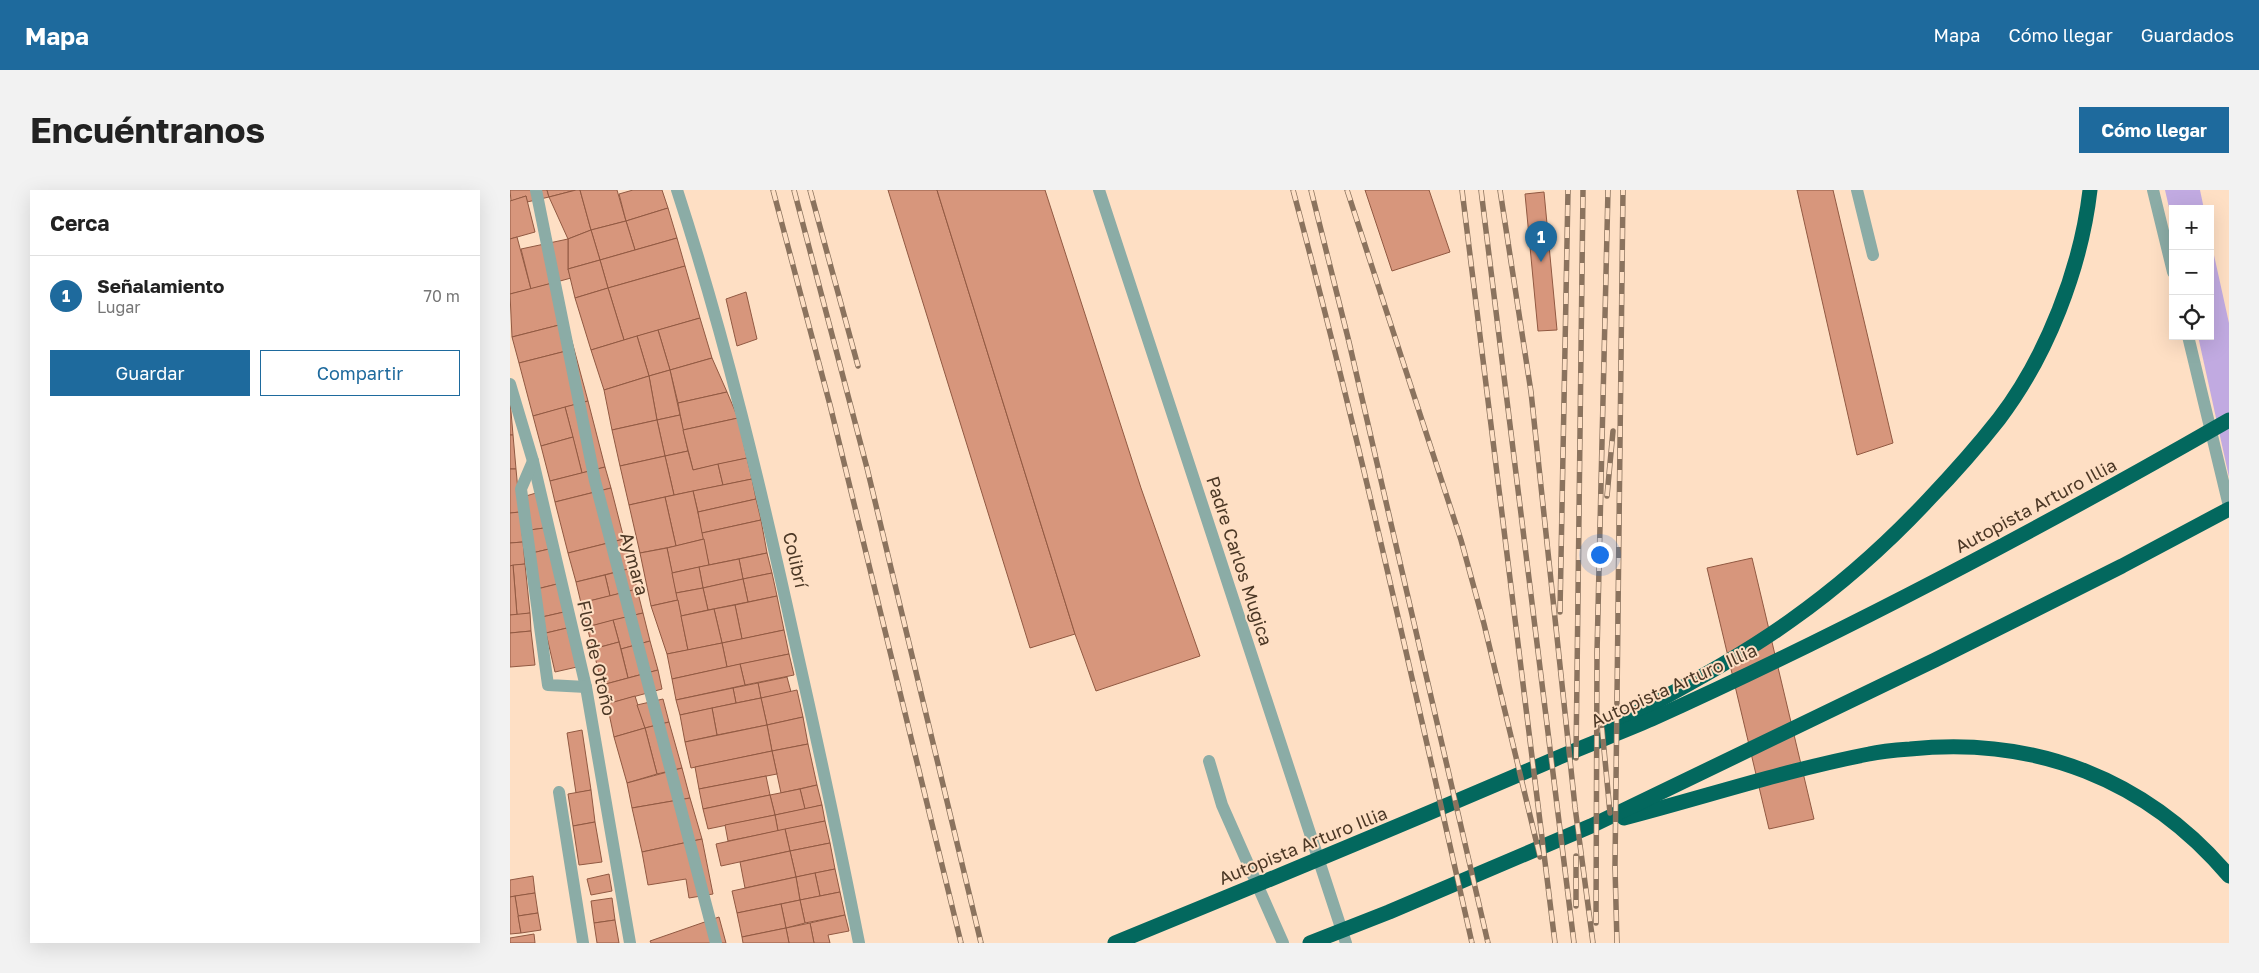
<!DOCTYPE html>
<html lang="es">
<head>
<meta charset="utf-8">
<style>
  :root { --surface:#fff; --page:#f2f2f2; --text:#222; --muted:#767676; --line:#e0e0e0; --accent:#1e6a9d }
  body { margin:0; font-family:"Golos Text",sans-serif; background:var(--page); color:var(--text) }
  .controls { position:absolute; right:15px; top:15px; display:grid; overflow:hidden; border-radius:0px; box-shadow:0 5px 20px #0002 }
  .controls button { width:45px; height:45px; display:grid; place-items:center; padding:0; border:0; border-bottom:1px solid var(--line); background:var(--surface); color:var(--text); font:25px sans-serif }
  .you { position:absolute; left:1089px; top:364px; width:18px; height:18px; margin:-12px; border:4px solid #fff; border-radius:50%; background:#1a73e8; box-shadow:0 0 0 8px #1a73e833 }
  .badge { display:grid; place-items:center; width:32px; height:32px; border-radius:50%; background:var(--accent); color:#fff; font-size:16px; font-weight:700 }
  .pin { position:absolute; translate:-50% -41px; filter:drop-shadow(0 1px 2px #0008) }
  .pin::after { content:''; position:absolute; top:26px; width:18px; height:15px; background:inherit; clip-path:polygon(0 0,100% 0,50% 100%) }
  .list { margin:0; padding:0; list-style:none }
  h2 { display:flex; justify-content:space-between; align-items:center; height:65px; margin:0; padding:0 20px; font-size:21px }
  h2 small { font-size:16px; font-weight:400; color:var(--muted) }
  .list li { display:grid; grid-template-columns:32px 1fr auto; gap:15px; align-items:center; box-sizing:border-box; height:80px; padding:0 20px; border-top:1px solid var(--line) }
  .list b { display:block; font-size:19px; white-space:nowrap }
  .list p { margin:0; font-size:16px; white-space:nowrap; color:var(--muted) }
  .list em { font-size:16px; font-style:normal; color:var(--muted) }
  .actions { display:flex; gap:10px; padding:15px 20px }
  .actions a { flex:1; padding:11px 0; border:1px solid var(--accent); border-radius:0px; text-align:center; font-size:18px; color:var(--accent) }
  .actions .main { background:var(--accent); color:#fff }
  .icon { flex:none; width:28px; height:28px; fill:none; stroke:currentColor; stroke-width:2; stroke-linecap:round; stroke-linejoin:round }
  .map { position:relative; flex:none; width:1719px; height:753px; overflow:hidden; border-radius:0px }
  header { display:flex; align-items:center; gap:30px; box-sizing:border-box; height:70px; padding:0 25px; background:var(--accent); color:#fff }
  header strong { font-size:24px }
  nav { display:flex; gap:28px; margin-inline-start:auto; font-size:18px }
  .intro { display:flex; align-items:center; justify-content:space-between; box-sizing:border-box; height:120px; padding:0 30px }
  h1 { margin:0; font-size:35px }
  .button { padding:12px 22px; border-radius:0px; background:var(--accent); color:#fff; font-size:18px; font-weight:700 }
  main { display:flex; gap:30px; padding:0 30px }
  aside { flex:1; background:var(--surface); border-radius:0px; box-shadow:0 5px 20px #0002 }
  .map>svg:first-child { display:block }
</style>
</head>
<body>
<header>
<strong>Mapa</strong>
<nav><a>Mapa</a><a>Cómo llegar</a><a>Guardados</a></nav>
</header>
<div class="intro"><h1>Encuéntranos</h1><a class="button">Cómo llegar</a></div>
<main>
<aside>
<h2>Cerca<small></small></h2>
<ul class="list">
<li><span class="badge">1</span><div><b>Señalamiento</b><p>Lugar</p></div><em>70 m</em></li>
</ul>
<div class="actions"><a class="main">Guardar</a><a>Compartir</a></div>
</aside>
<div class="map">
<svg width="1719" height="753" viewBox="0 0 1719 753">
  <rect width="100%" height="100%" fill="#fedfc4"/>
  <g fill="#c1aae1">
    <path d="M 1655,0 L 1690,0 L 1694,19 L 1663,19 L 1663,35 Z"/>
    <path d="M 1700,47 L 1719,133 L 1719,287 L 1688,146 L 1700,146 Z"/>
  </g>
  <g fill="#d7967c" stroke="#915942">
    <path d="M 0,0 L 37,0 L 39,7 L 17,12 L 16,6 L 1,11 Z"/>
    <path d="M 37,0 L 66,0 L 39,7 Z"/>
    <path d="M 66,0 L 70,0 L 81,40 L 58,49 L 39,7 Z"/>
    <path d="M 70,0 L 107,0 L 116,31 L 81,40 Z"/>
    <path d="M 123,0 L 152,0 L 158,18 L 116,31 L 109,4 Z"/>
    <path d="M 378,0 L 427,0 L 565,444 L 520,458 Z"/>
    <path d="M 427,0 L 535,0 L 631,298 L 690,466 L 586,501 L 565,444 Z"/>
    <path d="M 855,0 L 919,0 L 940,62 L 882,81 Z"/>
    <path d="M 1287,0 L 1323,0 L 1383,253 L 1347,265 Z"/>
    <path d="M 1034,2 L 1047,140 L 1028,141 L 1015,4 Z"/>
    <path d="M 16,6 L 25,42 L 0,49 L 0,11 Z"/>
    <path d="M 158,18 L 167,48 L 125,60 L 116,31 Z"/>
    <path d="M 116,31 L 125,60 L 90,70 L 81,40 Z"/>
    <path d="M 81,40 L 90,70 L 58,79 L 58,49 Z"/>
    <path d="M 7,47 L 21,99 L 0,104 L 0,49 Z"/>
    <path d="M 167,48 L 175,76 L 98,98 L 90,70 Z"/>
    <path d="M 58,49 L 58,79 L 61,88 L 21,99 L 11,59 Z"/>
    <path d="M 90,70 L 98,98 L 65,108 L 58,79 Z"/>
    <path d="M 175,76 L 190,128 L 114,150 L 98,98 Z"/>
    <path d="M 46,92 L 57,133 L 2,147 L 0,104 Z"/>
    <path d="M 98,98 L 114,150 L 81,160 L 65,108 Z"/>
    <path d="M 236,102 L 247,149 L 227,156 L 216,109 Z"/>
    <path d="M 190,128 L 202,168 L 160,180 L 148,140 Z"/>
    <path d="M 57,133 L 64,159 L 9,173 L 2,147 Z"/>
    <path d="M 148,140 L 160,180 L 139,186 L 127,146 Z"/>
    <path d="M 127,146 L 139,186 L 94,200 L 81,160 Z"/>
    <path d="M 64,159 L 78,211 L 23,226 L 9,173 Z"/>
    <path d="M 202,168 L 217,202 L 168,213 L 160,180 Z"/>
    <path d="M 160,180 L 170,225 L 147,230 L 139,186 Z"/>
    <path d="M 139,186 L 147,230 L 102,240 L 94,200 Z"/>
    <path d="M 217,202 L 228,228 L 173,240 L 168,213 Z"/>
    <path d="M 0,210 L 3,245 L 0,245 Z"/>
    <path d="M 78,211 L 95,277 L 72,283 L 55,217 Z"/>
    <path d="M 55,217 L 63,247 L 31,256 L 23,226 Z"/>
    <path d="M 170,225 L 178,261 L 155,266 L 147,230 Z"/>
    <path d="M 228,228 L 237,268 L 183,280 L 173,240 Z"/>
    <path d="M 147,230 L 155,266 L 110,276 L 102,240 Z"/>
    <path d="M 0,245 L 3,245 L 6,279 L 0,279 Z"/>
    <path d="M 63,247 L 72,283 L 40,291 L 31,256 Z"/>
    <path d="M 178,261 L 183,280 L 208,274 L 213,295 L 164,305 L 155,266 Z"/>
    <path d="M 155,266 L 164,305 L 119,315 L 110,276 Z"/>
    <path d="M 237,268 L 242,289 L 213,295 L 208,274 Z"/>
    <path d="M 95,277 L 101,298 L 45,312 L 40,291 Z"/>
    <path d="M 0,279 L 6,279 L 10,322 L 0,323 Z"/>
    <path d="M 242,289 L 246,309 L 188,322 L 183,301 Z"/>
    <path d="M 101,298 L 114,349 L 58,363 L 45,312 Z"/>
    <path d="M 183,301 L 194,349 L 166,356 L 155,307 Z"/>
    <path d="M 26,303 L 34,338 L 20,340 L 16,306 Z"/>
    <path d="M 155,307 L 166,356 L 130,363 L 119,315 Z"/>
    <path d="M 246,309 L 251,330 L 192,343 L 188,322 Z"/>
    <path d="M 10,322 L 13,352 L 0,353 L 0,323 Z"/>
    <path d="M 251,330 L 257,363 L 199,375 L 192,343 Z"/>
    <path d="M 34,338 L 39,359 L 22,363 L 20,340 Z"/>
    <path d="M 114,349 L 122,378 L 66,392 L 58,363 Z"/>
    <path d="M 194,349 L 199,375 L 162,383 L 157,358 Z"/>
    <path d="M 13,352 L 15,374 L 0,376 L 0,353 Z"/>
    <path d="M 157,358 L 168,410 L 141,416 L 130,363 Z"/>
    <path d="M 39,359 L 47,394 L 27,399 L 22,363 Z"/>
    <path d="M 257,363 L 262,383 L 233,389 L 229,369 Z"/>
    <path d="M 1242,368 L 1304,629 L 1259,639 L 1197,378 Z"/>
    <path d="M 229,369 L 233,389 L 193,398 L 189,377 Z"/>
    <path d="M 15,374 L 20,423 L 7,425 L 3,375 Z"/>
    <path d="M 3,375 L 7,425 L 0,425 L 0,376 Z"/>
    <path d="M 189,377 L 193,398 L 166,403 L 162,383 Z"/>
    <path d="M 122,378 L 127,399 L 100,406 L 95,385 Z"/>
    <path d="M 262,383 L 267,406 L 238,412 L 233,389 Z"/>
    <path d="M 95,385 L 100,406 L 71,413 L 66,392 Z"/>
    <path d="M 233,389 L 238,412 L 198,420 L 193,398 Z"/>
    <path d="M 47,394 L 54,422 L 32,427 L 27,399 Z"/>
    <path d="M 193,398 L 198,420 L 171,426 L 166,403 Z"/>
    <path d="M 127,399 L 133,423 L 77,437 L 71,413 Z"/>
    <path d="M 267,406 L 274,440 L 232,449 L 225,415 Z"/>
    <path d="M 168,410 L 178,460 L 157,464 L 141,416 Z"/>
    <path d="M 225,415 L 232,449 L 212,453 L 204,419 Z"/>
    <path d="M 204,419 L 212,453 L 178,460 L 171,426 Z"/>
    <path d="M 54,422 L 57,438 L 36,443 L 32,427 Z"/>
    <path d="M 20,423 L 21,441 L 0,443 L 0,425 Z"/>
    <path d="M 133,423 L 140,451 L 111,459 L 103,430 Z"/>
    <path d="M 103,430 L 109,452 L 83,459 L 77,437 Z"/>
    <path d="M 57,438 L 67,477 L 45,482 L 36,443 Z"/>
    <path d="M 274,440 L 279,464 L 217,477 L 212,453 Z"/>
    <path d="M 21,441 L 25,475 L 0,477 L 0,443 Z"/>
    <path d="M 140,451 L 148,480 L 118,488 L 111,459 Z"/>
    <path d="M 109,452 L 118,488 L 92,495 L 83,459 Z"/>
    <path d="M 212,453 L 217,477 L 162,489 L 157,464 Z"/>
    <path d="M 279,464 L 284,485 L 235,495 L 230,474 Z"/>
    <path d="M 230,474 L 235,495 L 166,510 L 162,489 Z"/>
    <path d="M 148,480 L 152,499 L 97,514 L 92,495 Z"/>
    <path d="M 277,487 L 281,502 L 251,508 L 248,493 Z"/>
    <path d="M 248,493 L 251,508 L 226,513 L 223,498 Z"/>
    <path d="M 223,498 L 226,513 L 170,525 L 166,510 Z"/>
    <path d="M 287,500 L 293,527 L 257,535 L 251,508 Z"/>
    <path d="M 125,506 L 135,538 L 104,547 L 97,514 Z"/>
    <path d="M 251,508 L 257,535 L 207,545 L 202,518 Z"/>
    <path d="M 153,509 L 159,532 L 135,538 L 127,515 Z"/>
    <path d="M 202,518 L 207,545 L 175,552 L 170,525 Z"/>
    <path d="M 293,527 L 298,554 L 262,561 L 257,535 Z"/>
    <path d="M 159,532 L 172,578 L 147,584 L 135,538 Z"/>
    <path d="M 257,535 L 262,561 L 181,578 L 175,552 Z"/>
    <path d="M 135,538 L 147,584 L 117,593 L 104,547 Z"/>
    <path d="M 72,540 L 81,600 L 66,603 L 57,543 Z"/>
    <path d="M 298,554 L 307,595 L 271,603 L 262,561 Z"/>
    <path d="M 262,561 L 267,584 L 189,599 L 185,577 Z"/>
    <path d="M 172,578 L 180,608 L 122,618 L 117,593 Z"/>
    <path d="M 256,586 L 260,605 L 193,619 L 189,599 Z"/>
    <path d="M 307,595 L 312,615 L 295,619 L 290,599 Z"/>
    <path d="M 290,599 L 295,619 L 265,625 L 260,605 Z"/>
    <path d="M 81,600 L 85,632 L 63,636 L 58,604 Z"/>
    <path d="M 260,605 L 265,625 L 198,639 L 193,619 Z"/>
    <path d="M 180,608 L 192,649 L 132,662 L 122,618 Z"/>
    <path d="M 312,615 L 315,631 L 268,641 L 265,625 Z"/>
    <path d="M 265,625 L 268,641 L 218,651 L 215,635 Z"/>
    <path d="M 315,631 L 320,653 L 280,661 L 275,639 Z"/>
    <path d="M 85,632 L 92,672 L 69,675 L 63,636 Z"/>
    <path d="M 275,639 L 280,661 L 211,676 L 206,654 Z"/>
    <path d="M 192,649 L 203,704 L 179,708 L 176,689 L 138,695 L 132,662 Z"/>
    <path d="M 320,653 L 325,679 L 286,687 L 280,661 Z"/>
    <path d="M 280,661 L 286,687 L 235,698 L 230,672 Z"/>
    <path d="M 325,679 L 330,702 L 310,706 L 305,683 Z"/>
    <path d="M 305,683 L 310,706 L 290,710 L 286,687 Z"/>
    <path d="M 99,684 L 102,701 L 81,705 L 77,689 Z"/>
    <path d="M 23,686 L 25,703 L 0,707 L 0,690 Z"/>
    <path d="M 286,687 L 290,710 L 227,723 L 222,701 Z"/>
    <path d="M 330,702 L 335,725 L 295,733 L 290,710 Z"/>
    <path d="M 25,703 L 28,723 L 8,726 L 5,706 Z"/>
    <path d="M 5,706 L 11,743 L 0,744 L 0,707 Z"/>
    <path d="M 102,708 L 105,730 L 84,733 L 81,711 Z"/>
    <path d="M 290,710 L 295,733 L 276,738 L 271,714 Z"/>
    <path d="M 271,714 L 276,738 L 232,747 L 227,723 Z"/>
    <path d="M 28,723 L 31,740 L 11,743 L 8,726 Z"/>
    <path d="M 335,725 L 339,741 L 318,745 L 320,753 L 304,753 L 300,733 Z"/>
    <path d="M 209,727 L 216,753 L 141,753 L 140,751 Z"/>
    <path d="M 105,730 L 109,753 L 87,753 L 84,733 Z"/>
    <path d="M 300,733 L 304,753 L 279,753 L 276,738 Z"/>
    <path d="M 276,738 L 279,753 L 233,753 L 232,747 Z"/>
    <path d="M 24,744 L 25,753 L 0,753 L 0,748 Z"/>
  </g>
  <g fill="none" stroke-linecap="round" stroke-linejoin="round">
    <g stroke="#8baca6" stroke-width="12">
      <path d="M 1347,0 L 1363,65"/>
      <path d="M 699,571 L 712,615 L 773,753"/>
    </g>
    <g stroke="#8baca6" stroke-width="12">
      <path d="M 26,0 L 85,291 L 206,753"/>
      <path d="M 167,0 C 215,147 251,298 284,448 C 307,550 329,651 349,753"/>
      <path d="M 1643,0 L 1663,82"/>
      <path d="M 1678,146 L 1719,316"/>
      <path d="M 0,194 L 23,271 L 76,497 L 120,753"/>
      <path d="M 23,271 L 11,299 L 38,495 L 76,497"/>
      <path d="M 49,602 L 73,753"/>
    </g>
    <path stroke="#8baca6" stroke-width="12" d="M 589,0 L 836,753"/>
    <g stroke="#03685e" stroke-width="15">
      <path d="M 1101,537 C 1161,503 1224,471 1280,431 C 1331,395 1377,354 1419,309 C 1443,284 1467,257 1489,229 C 1537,166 1571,78 1580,0"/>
      <path d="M 1114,628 C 1195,607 1276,580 1359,564 C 1372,561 1386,560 1400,559 C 1525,546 1637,589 1719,686"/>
      <path d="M 605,753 C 752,693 899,632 1045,569 C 1077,555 1110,543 1142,529 C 1339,440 1531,338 1719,230"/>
      <path d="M 800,753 L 879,722 L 1081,636 L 1425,470 L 1612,376 L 1719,319"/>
    </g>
    <defs>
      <g id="rail">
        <path d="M 263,0 L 320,215 L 451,753"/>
        <path d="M 284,0 L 357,278 L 471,753"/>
        <path d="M 300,0 L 348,176"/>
        <path d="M 783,0 C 850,249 905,502 962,753"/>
        <path d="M 801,0 L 839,152 L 978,753"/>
        <path d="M 837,0 L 951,350 L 974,434 L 1030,667"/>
        <path d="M 952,0 L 1045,753"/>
        <path d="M 971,0 L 1064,753"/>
        <path d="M 990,0 L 1021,202 L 1065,617 L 1083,753"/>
        <path d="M 1097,306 L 1103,241"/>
        <path d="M 1050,422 L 1058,0"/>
        <path d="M 1092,538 L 1100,623"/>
        <path d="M 1066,568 L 1073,0"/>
        <path d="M 1066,666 L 1066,716"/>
        <path d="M 1086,733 L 1087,463 L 1098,0"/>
        <path d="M 1107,753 L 1105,677 L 1113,0"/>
      </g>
    </defs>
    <use href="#rail" stroke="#8b735e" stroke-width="5.5"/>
    <use href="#rail" stroke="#fedfc4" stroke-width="4" stroke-dasharray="11" stroke-linecap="butt"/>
  </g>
  <g text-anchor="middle" stroke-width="4" stroke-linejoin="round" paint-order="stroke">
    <g font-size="18" fill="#4c3826" stroke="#fedfc4">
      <text transform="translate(1526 316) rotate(-28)" y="6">Autopista Arturo Illia</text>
      <text transform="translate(285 370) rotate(77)" y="6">Colibrí</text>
      <text transform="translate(729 371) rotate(72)" y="6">Padre Carlos Mugica</text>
      <text transform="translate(124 374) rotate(75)" y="6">Aymara</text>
      <text transform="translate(86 468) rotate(77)" y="6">Flor de Otoño</text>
      <text transform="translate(1164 496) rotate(-24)" y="6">Autopista Arturo Illia</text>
      <text transform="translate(793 656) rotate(-22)" y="6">Autopista Arturo Illia</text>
    </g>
  </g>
</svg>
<div class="controls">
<button>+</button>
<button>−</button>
<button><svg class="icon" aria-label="locate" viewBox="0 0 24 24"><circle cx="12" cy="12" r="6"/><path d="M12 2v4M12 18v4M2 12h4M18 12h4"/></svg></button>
</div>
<div class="you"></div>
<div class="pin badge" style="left:1031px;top:72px">1</div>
</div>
</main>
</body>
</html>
